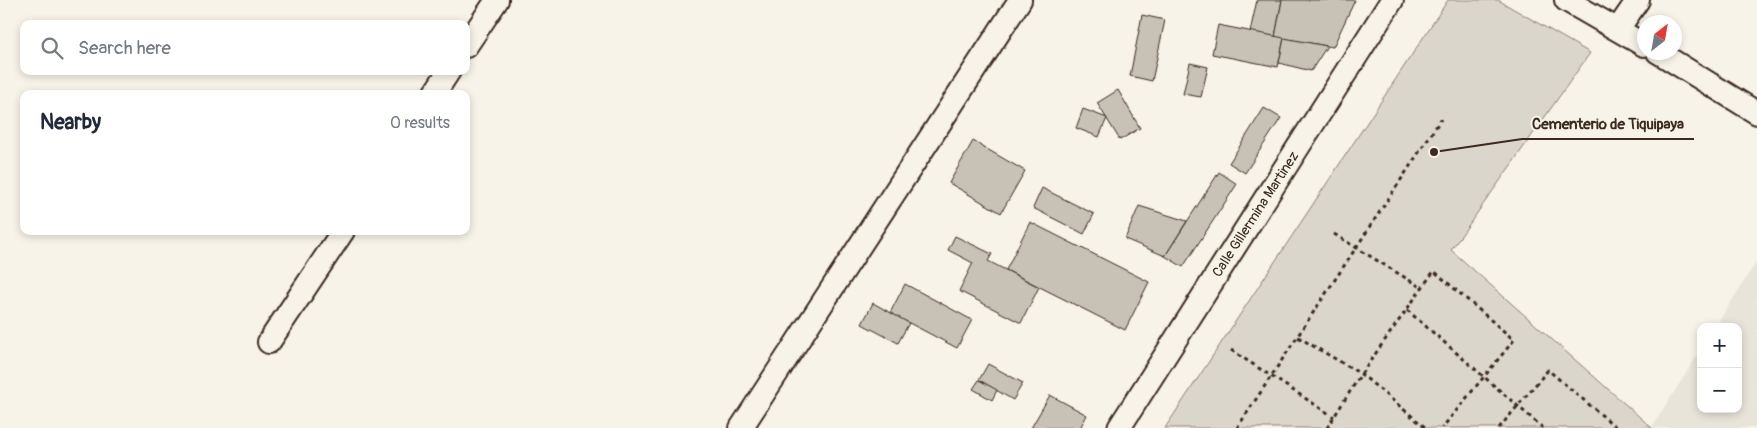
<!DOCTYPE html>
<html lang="en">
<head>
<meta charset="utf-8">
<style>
  :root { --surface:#fff; --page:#f6f6f7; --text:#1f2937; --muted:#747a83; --line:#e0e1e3 }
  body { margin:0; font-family:Pangolin,sans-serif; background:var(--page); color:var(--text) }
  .controls { position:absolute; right:15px; bottom:15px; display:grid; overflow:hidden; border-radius:10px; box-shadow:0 2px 8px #0003 }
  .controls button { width:45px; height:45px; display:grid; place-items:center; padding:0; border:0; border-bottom:1px solid var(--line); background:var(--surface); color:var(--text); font:25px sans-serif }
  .compass { position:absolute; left:1637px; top:15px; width:45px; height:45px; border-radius:50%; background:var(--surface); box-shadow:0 2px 8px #0003; rotate:31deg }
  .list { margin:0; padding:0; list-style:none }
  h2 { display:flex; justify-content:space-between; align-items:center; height:65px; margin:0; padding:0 20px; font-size:21px }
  h2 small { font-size:16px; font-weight:400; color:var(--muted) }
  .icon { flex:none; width:28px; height:28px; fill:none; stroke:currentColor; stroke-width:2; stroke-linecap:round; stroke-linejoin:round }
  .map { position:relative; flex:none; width:1757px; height:428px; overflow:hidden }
  .search { position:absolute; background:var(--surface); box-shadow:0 2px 8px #0003; left:20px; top:20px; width:450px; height:55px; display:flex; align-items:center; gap:12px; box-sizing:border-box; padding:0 18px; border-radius:10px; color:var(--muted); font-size:19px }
  .panel { position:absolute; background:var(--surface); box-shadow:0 2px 8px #0003; left:20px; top:90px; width:450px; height:145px; border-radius:10px }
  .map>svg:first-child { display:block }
</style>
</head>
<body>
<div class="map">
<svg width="1757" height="428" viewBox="0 0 1757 428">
  <rect width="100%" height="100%" fill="#f7f3e8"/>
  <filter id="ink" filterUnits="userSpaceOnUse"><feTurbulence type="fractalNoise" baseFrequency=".02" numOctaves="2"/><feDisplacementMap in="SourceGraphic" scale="10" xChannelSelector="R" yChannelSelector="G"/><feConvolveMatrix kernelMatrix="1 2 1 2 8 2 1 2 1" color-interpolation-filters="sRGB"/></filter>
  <g filter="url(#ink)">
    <path fill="#e9e4d9" d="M 1757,261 L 1757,428 L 1651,428 L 1701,350 L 1701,409 L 1738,409 L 1738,327 L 1715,327 Z"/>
    <path fill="#dbd6cb" stroke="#8b8074" d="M 1448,0 L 1498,0 L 1590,53 L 1451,250 L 1652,428 L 1165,428 Z"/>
    <g fill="#c8c1b6" stroke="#3b2a1e">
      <path d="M 1257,0 L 1282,0 L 1275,37 L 1250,32 Z"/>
      <path d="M 1282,0 L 1355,0 L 1333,47 L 1275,37 Z"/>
      <path d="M 1142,15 L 1165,20 L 1152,81 L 1130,76 Z"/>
      <path d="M 1218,25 L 1284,38 L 1278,67 L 1212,54 Z"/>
      <path d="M 1284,38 L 1327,46 L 1311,71 L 1279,63 Z"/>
      <path d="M 1190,63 L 1208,67 L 1201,97 L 1183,94 Z"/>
      <path d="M 1118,90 L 1140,128 L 1120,140 L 1097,103 Z"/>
      <path d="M 1264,108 L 1281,118 L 1245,173 L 1229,163 Z"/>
      <path d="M 1083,109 L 1107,118 L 1099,137 L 1076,128 Z"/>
      <path d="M 973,141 L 1025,171 L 1001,213 L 949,183 Z"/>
      <path d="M 1219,172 L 1237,184 L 1183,267 L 1165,256 Z"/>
      <path d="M 1042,188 L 1094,214 L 1084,234 L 1033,208 Z"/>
      <path d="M 1139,206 L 1187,221 L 1165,256 L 1125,239 Z"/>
      <path d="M 1030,222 L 1149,282 L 1125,330 L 1006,270 Z"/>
      <path d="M 955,236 L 992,254 L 988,261 L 1039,287 L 1021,323 L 959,291 L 973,263 L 948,250 Z"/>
      <path d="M 905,284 L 972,320 L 957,348 L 890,313 Z"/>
      <path d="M 873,303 L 909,323 L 898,343 L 862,324 Z"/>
      <path d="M 988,364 L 1023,383 L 1013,400 L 979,380 Z"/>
      <path d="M 979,380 L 997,390 L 992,400 L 973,389 Z"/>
      <path d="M 1050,395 L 1087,415 L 1080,428 L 1031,428 Z"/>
    </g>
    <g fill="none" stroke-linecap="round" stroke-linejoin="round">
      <defs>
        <g id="minor">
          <path d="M 1566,0 L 1644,45"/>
          <path d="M 1618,29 L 1638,0"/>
          <path d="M 466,46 L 497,0"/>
          <path d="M 1658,52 L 1757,113"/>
          <path d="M 434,94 L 449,71"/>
          <path d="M 269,342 L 343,231"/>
          <path d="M 741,428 L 1020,0"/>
          <path d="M 1119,428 L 1392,0"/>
        </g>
      </defs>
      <use href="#minor" stroke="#3b2a1e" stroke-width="26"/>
      <g stroke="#3b2a1e" stroke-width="3" stroke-dasharray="4 4" stroke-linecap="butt">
        <path d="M 1334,234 L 1422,288"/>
        <path d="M 1407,310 L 1543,428"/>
        <path d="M 1298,337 L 1361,374 L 1426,428"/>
        <path d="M 1231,350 L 1334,417"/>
        <path d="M 1237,428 L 1441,119"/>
        <path d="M 1327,428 L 1361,374 L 1434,271 L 1514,340 L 1442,428"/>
        <path d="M 1499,428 L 1548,370 L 1617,428"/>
      </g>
      <use href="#minor" stroke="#f7f3e8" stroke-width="22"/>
    </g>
  </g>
  <g text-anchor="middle" stroke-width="4" stroke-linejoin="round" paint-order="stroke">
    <g font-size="14" fill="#3b2a1e" stroke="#f7f3e8">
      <text transform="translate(1255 214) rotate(-57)" y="5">Calle Gillermina Martinez</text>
    </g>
  </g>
  <path fill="none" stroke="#3b2a1e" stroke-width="2" d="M1434 152L1522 139H1694"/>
  <circle fill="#3b2a1e" stroke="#f7f3e8" stroke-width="2" cx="1434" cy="152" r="5"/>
  <g font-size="15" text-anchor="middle" font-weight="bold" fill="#3b2a1e" stroke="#f7f3e8" stroke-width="4" stroke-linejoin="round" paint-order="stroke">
    <text x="1608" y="129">Cementerio de Tiquipaya</text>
  </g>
</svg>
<div class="controls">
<button>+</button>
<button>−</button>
</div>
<svg class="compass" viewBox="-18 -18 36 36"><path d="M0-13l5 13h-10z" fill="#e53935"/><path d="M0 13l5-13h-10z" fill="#747a83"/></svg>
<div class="search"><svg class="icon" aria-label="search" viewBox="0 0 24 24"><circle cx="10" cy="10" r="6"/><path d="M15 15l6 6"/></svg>Search here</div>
<section class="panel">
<h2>Nearby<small>0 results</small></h2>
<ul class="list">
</ul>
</section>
</div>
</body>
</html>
